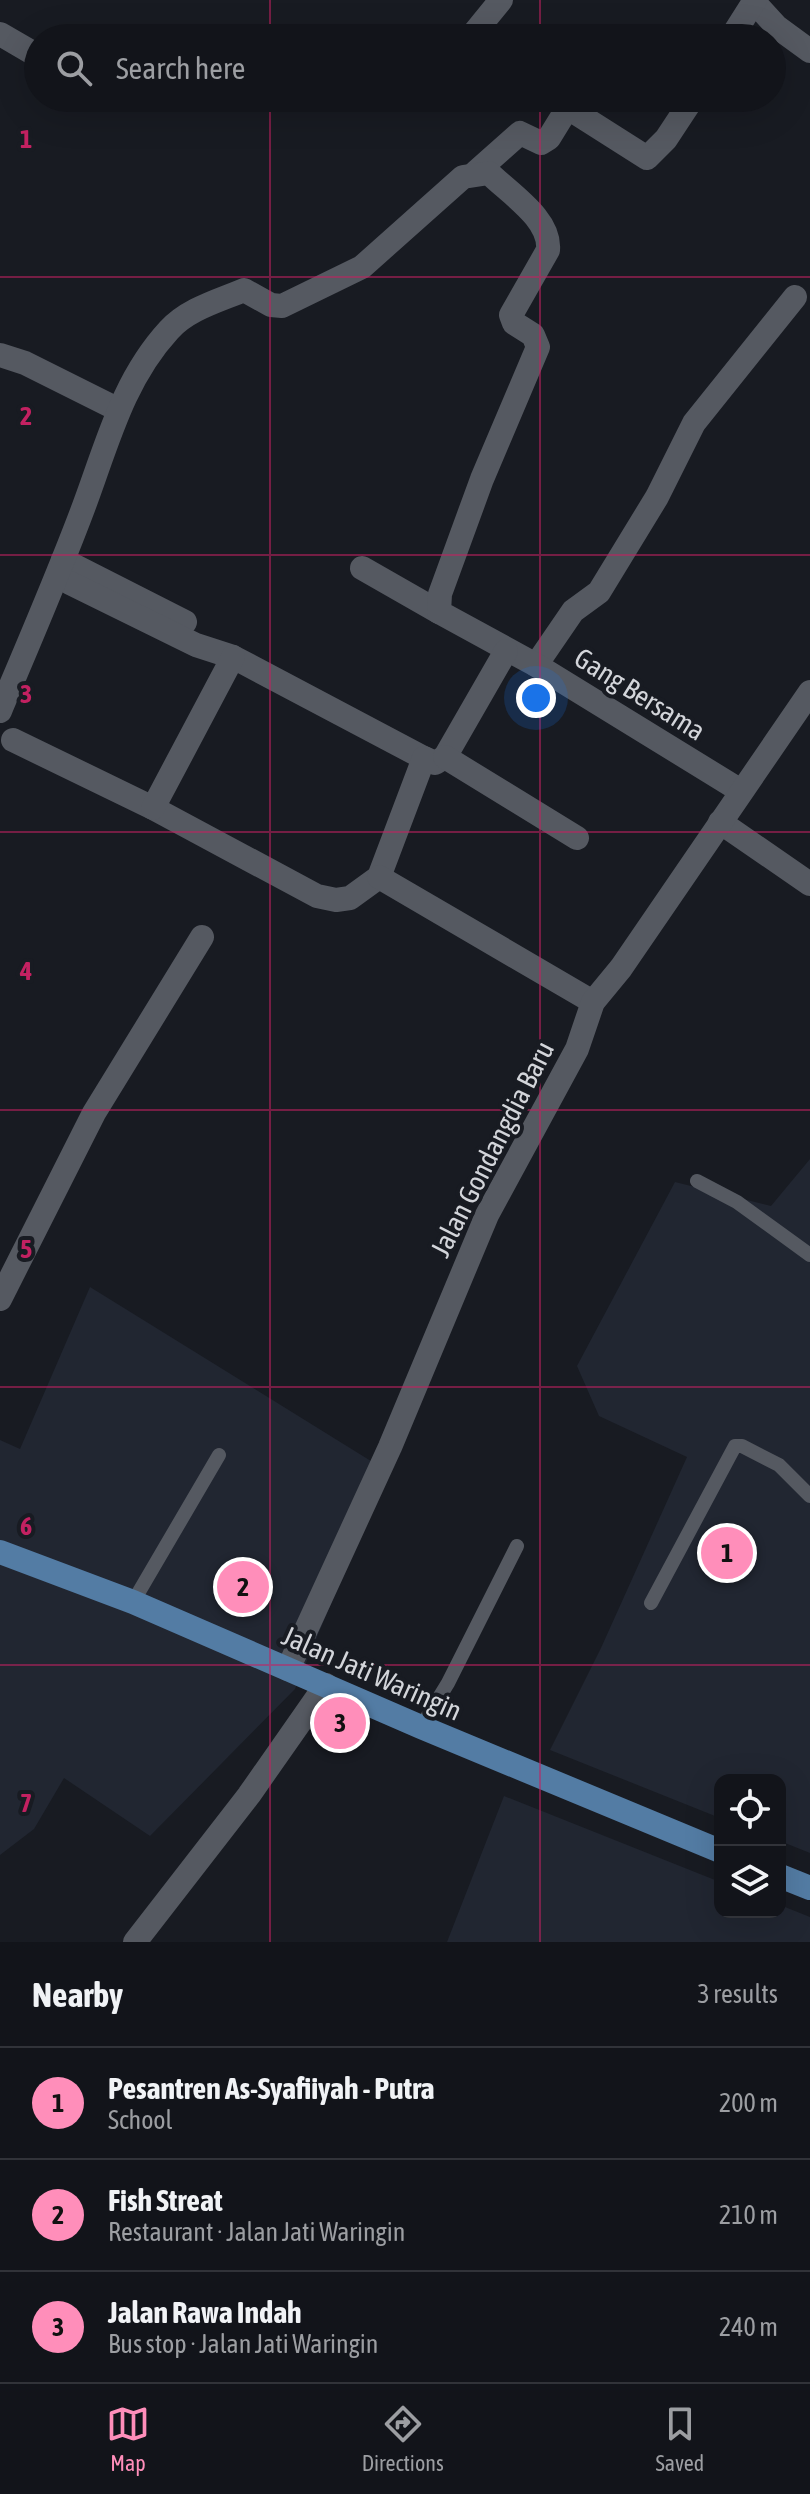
<!DOCTYPE html>
<html lang="en">
<head>
<meta charset="utf-8">
<style>
  :root { --surface:#12141a; --page:#1f2127; --text:#f1f3f6; --muted:#9c9ea2; --line:#313339; --accent:#ff8eba }
  body { margin:0; font-family:"Asap Condensed",sans-serif; background:var(--page); color:var(--text) }
  .controls { position:absolute; right:24px; bottom:24px; display:grid; overflow:hidden; border-radius:16px; box-shadow:0 8px 32px #0002 }
  .controls button { width:72px; height:72px; display:grid; place-items:center; padding:0; border:0; border-bottom:2px solid var(--line); background:var(--surface); color:var(--text); font:40px sans-serif }
  .you { position:absolute; left:536px; top:698px; width:28px; height:28px; margin:-20px; border:6px solid #fff; border-radius:50%; background:#1a73e8; box-shadow:0 0 0 12px #1a73e833 }
  .badge { display:grid; place-items:center; width:52px; height:52px; border-radius:50%; background:var(--accent); color:#111; font-size:26px; font-weight:700 }
  .pin { position:absolute; translate:-50% -50%; border:4px solid #fff; box-shadow:0 2px 8px #0006 }
  .list { margin:0; padding:0; list-style:none }
  h2 { display:flex; justify-content:space-between; align-items:center; height:104px; margin:0; padding:0 32px; font-size:34px }
  h2 small { font-size:26px; font-weight:400; color:var(--muted) }
  .list li { display:grid; grid-template-columns:52px 1fr auto; gap:24px; align-items:center; box-sizing:border-box; height:112px; padding:0 32px; border-top:2px solid var(--line) }
  .list b { display:block; font-size:30px; white-space:nowrap }
  .list p { margin:0; font-size:26px; white-space:nowrap; color:var(--muted) }
  .list em { font-size:26px; font-style:normal; color:var(--muted) }
  .icon { flex:none; width:44px; height:44px; fill:none; stroke:currentColor; stroke-width:2; stroke-linecap:round; stroke-linejoin:round }
  .map { position:relative; flex:none; width:810px; height:1942px; overflow:hidden }
  .search { position:absolute; background:var(--surface); box-shadow:0 8px 32px #0002; left:24px; right:24px; top:24px; height:88px; display:flex; align-items:center; gap:20px; box-sizing:border-box; padding:0 28px; border-radius:44px; color:var(--muted); font-size:30px }
  .sheet { height:440px; background:var(--surface) }
  nav { display:flex; justify-content:space-around; align-items:center; box-sizing:border-box; height:112px; border-top:2px solid var(--line); background:var(--surface); font-size:22px; color:var(--muted) }
  nav a { display:grid; justify-items:center; gap:4px }
  nav .on { color:var(--accent) }
  .map>svg:first-child { display:block }
</style>
</head>
<body>
<div class="map">
<svg width="810" height="1942" viewBox="0 0 810 1942">
  <rect width="100%" height="100%" fill="#181b22"/>
  <g fill="#212631">
    <path d="M 810,1159 L 810,1853 L 780,1841 L 780,1780 L 720,1780 L 720,1818 L 550,1750 L 601,1648 L 687,1457 L 599,1416 L 577,1366 L 675,1182 L 771,1206 Z"/>
    <path d="M 90,1287 L 387,1471 L 295,1689 L 150,1836 L 64,1778 L 34,1829 L 0,1855 L 0,1440 L 20,1449 Z"/>
    <path d="M 504,1796 L 720,1882 L 720,1912 L 780,1912 L 780,1905 L 810,1917 L 810,1942 L 447,1942 Z"/>
  </g>
  <g fill="none" stroke-linecap="round" stroke-linejoin="round">
    <g stroke="#555961" stroke-width="14">
      <path d="M 697,1181 L 737,1202 L 810,1255"/>
      <path d="M 133,1602 L 219,1455"/>
      <path d="M 651,1603 L 735,1446 L 742,1446 L 779,1465 L 810,1496"/>
      <path d="M 421,1727 L 448,1683 L 517,1546"/>
    </g>
    <g stroke="#555961" stroke-width="24">
      <path d="M 754,2 L 777,27 L 810,51"/>
      <path d="M 0,34 L 38,56"/>
      <path d="M 470,38 L 501,0"/>
      <path d="M 731,38 L 755,0"/>
      <path d="M 476,172 L 520,133 L 541,143 L 549,138 L 565,112 L 573,111 L 647,158 L 666,139 L 693,98"/>
      <path d="M 0,355 L 25,363 L 117,409"/>
      <path d="M 63,560 L 185,622"/>
      <path d="M 362,568 L 439,612"/>
      <path d="M 70,583 L 196,645 L 233,657 L 424,758"/>
      <path d="M 536,665 L 573,611 L 599,592 L 657,497 L 694,423 L 795,297"/>
      <path d="M 0,711 C 28,645 56,580 81,514 C 106,449 121,382 169,330 C 188,309 218,301 244,290 L 271,305 L 282,306 L 362,267 L 463,177 L 489,173 C 510,194 551,219 548,250 L 511,315 L 514,323 L 533,335 L 538,347 L 482,479 L 440,594 L 439,612 L 536,665 L 741,791"/>
      <path d="M 13,740 L 153,808 L 317,896 L 336,900 L 350,898 L 379,877 L 424,758 L 435,763 L 445,757 L 506,651"/>
      <path d="M 445,757 L 577,838"/>
      <path d="M 153,808 L 233,657"/>
      <path d="M 720,822 L 810,884"/>
      <path d="M 379,877 L 593,1002"/>
      <path d="M 0,1299 L 94,1113 L 202,937"/>
      <path d="M 288,1669 L 390,1447 L 487,1215 L 577,1049 L 593,1002 L 621,968 L 810,692"/>
      <path d="M 135,1942 L 249,1795 L 326,1685"/>
    </g>
    <g stroke="#537ca4" stroke-width="24">
      <path d="M 0,1552 L 133,1602 L 421,1727 L 720,1851"/>
      <path d="M 780,1876 L 810,1888"/>
    </g>
  </g>
  <path fill="none" stroke="#c32161" stroke-width="2" stroke-opacity="0.55" d="M 270,0 L 270,38M 540,0 L 540,38M 270,98 L 270,1942M 540,98 L 540,1942M 0,277 L 810,277M 0,555 L 810,555M 0,832 L 810,832M 0,1110 L 810,1110M 0,1387 L 810,1387M 0,1665 L 810,1665"/>
  <g text-anchor="middle" stroke-width="8" stroke-linejoin="round" paint-order="stroke">
    <g font-size="28" fill="#d3d5da" stroke="#181b22">
      <text transform="translate(640 694) rotate(32)" y="10">Gang Bersama</text>
      <text transform="translate(492 1149) rotate(-63)" y="10">Jalan Gondangdia Baru</text>
      <text transform="translate(372 1673) rotate(24)" y="10">Jalan Jati Waringin</text>
    </g>
  </g>
  <g font-size="26" text-anchor="middle" font-weight="bold" fill="#c32161" stroke="#181b22" stroke-width="8" stroke-linejoin="round" paint-order="stroke">
    <text x="26" y="148">1</text>
    <text x="26" y="425">2</text>
    <text x="26" y="703">3</text>
    <text x="26" y="980">4</text>
    <text x="26" y="1258">5</text>
    <text x="26" y="1535">6</text>
    <text x="26" y="1812">7</text>
  </g>
</svg>
<div class="controls">
<button><svg class="icon" aria-label="locate" viewBox="0 0 24 24"><circle cx="12" cy="12" r="6"/><path d="M12 2v4M12 18v4M2 12h4M18 12h4"/></svg></button>
<button><svg class="icon" aria-label="layers" viewBox="0 0 24 24"><path d="M12 4l9 5-9 5-9-5zM3 14l9 5 9-5"/></svg></button>
</div>
<div class="you"></div>
<div class="pin badge" style="left:727px;top:1553px">1</div>
<div class="pin badge" style="left:243px;top:1587px">2</div>
<div class="pin badge" style="left:340px;top:1723px">3</div>
<div class="search"><svg class="icon" aria-label="search" viewBox="0 0 24 24"><circle cx="10" cy="10" r="6"/><path d="M15 15l6 6"/></svg>Search here</div>
</div>
<section class="sheet">
<h2>Nearby<small>3 results</small></h2>
<ul class="list">
<li><span class="badge">1</span><div><b>Pesantren As-Syafiiyah - Putra</b><p>School</p></div><em>200 m</em></li>
<li><span class="badge">2</span><div><b>Fish Streat</b><p>Restaurant · Jalan Jati Waringin</p></div><em>210 m</em></li>
<li><span class="badge">3</span><div><b>Jalan Rawa Indah</b><p>Bus stop · Jalan Jati Waringin</p></div><em>240 m</em></li>
</ul>
</section>
<nav>
<a class="on"><svg class="icon" aria-label="map" viewBox="0 0 24 24"><path d="M3 6l6-2 6 2 6-2v14l-6 2-6-2-6 2zM9 4v14M15 6v14"/></svg>Map</a>
<a><svg class="icon" aria-label="directions" viewBox="0 0 24 24"><path d="M12 3l9 9-9 9-9-9zM9 14v-3h6M13 9l2 2-2 2"/></svg>Directions</a>
<a><svg class="icon" aria-label="saved" viewBox="0 0 24 24"><path d="M7 4h10v16l-5-4-5 4z"/></svg>Saved</a>
</nav>
</body>
</html>
